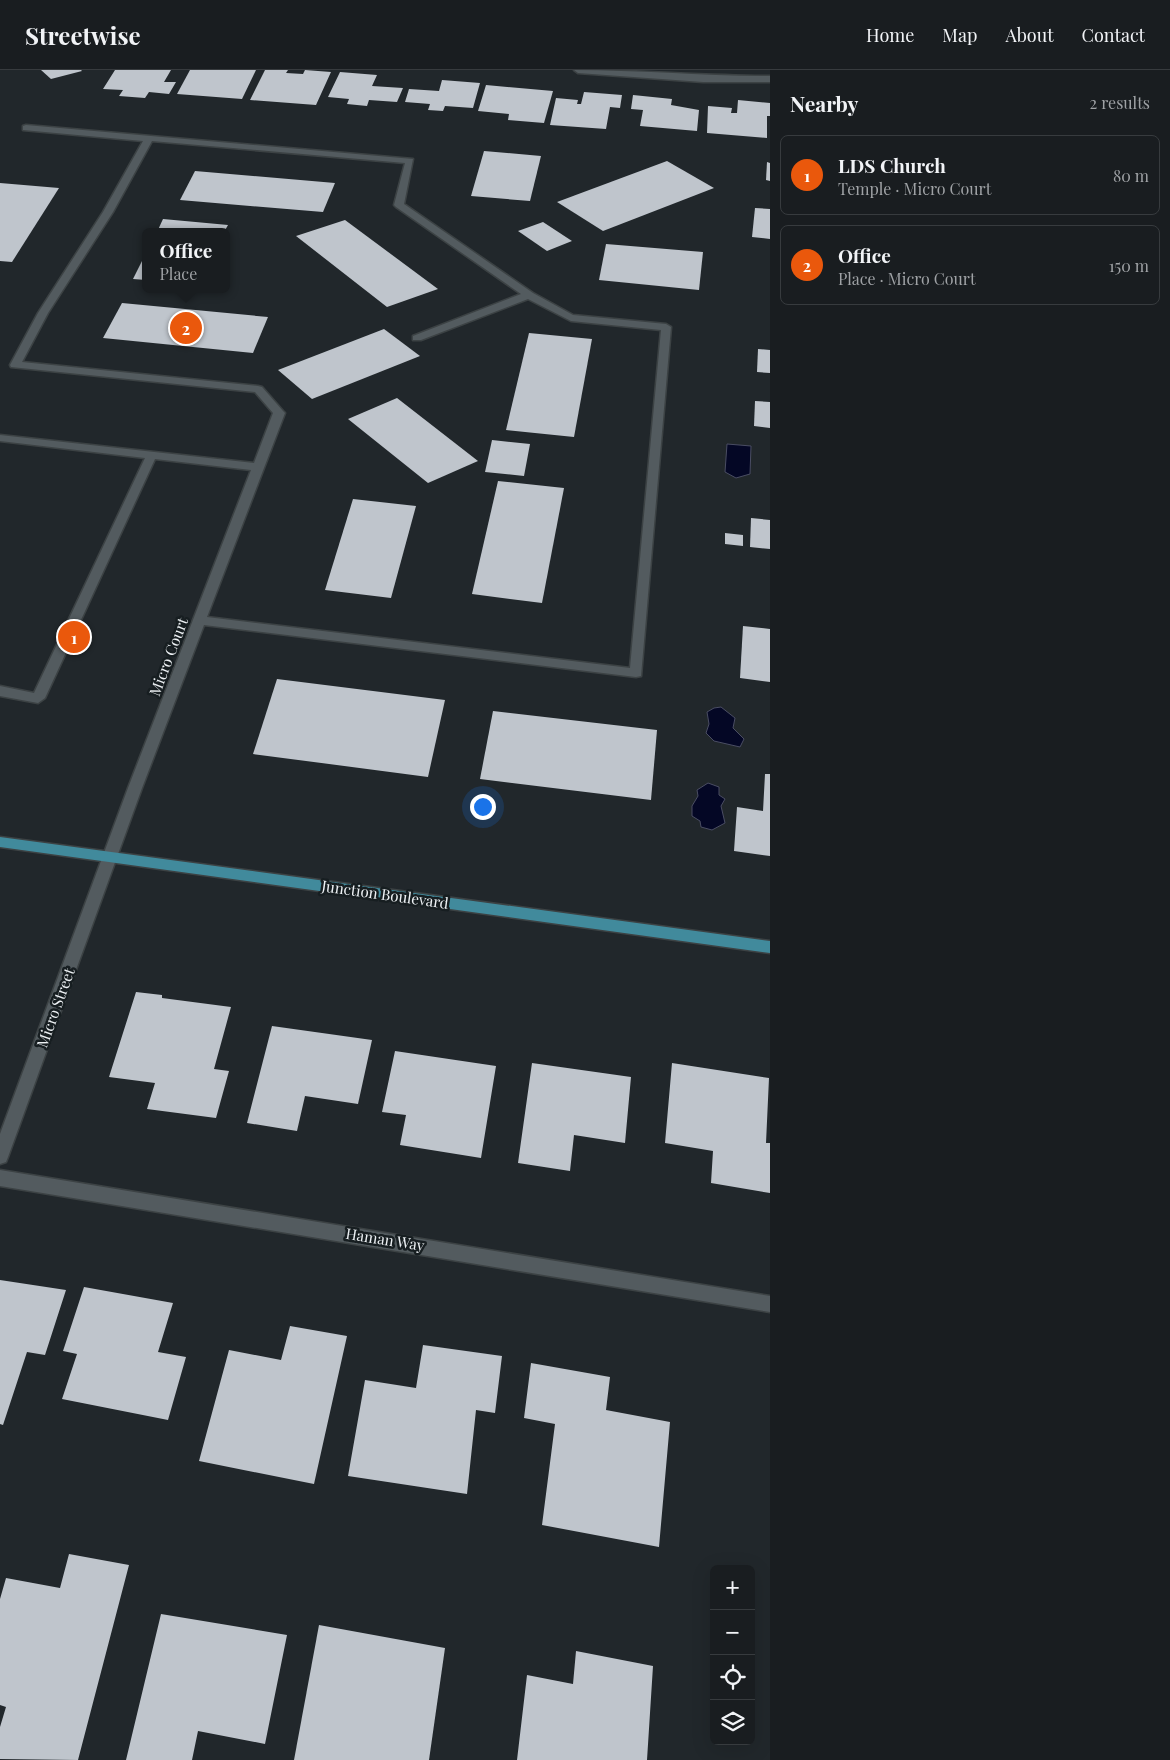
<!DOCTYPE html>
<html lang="en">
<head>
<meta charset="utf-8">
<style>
  :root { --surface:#191d20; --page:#222629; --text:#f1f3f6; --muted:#9fa2a5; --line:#373b3e; --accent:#ea580c }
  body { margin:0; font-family:"Playfair Display",serif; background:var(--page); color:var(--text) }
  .controls { position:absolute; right:15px; bottom:15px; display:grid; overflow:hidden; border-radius:8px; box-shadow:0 5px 20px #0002 }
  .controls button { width:45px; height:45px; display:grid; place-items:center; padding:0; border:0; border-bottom:1px solid var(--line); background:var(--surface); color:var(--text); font:25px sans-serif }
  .you { position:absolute; left:482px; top:736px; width:18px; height:18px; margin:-12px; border:4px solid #fff; border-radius:50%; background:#1a73e8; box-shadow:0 0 0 8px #1a73e833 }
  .badge { display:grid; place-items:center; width:32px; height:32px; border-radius:50%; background:var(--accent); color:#fff; font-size:16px; font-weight:700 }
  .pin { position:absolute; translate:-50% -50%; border:2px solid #fff; box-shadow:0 1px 5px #0006 }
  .popup { position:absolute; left:142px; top:158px; width:88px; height:65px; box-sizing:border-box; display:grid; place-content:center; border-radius:8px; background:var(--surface); filter:drop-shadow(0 1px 4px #0005); font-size:16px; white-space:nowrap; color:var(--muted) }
  .popup b { font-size:19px; color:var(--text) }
  .popup::after { content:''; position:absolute; left:50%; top:100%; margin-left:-10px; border:10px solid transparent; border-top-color:var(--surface) }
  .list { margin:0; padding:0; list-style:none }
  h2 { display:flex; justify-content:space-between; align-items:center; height:65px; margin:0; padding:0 20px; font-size:21px }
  h2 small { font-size:16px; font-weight:400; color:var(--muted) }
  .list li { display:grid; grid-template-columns:32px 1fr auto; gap:15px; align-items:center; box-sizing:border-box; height:80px; margin:0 10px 10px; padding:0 10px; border:1px solid var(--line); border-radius:8px }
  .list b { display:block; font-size:19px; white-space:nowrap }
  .list p { margin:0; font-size:16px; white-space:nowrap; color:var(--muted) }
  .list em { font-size:16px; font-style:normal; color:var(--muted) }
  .icon { flex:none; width:28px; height:28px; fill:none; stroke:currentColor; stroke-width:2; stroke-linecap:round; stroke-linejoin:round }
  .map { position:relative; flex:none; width:770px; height:1690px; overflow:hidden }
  header { display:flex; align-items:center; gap:30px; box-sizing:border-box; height:70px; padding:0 25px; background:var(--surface); border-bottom:1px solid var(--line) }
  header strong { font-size:24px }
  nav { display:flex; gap:28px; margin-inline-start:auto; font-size:18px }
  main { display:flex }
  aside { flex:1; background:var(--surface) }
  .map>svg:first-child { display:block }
</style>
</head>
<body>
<header>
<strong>Streetwise</strong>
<nav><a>Home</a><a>Map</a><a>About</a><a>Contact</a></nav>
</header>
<main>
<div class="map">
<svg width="770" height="1690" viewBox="0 0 770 1690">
  <rect width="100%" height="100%" fill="#21272b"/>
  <g fill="#040725" stroke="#4a4d63">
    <path d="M 727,374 L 751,376 L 750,404 L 736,408 L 725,402 Z"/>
    <path d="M 721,637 L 735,648 L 733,658 L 744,669 L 740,677 L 714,671 L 706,663 L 709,654 L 707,642 L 714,638 Z"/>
    <path d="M 708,713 L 719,717 L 719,725 L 725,729 L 721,736 L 725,753 L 712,760 L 701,757 L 700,751 L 692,746 L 692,736 L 698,726 L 697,720 Z"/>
  </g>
  <g fill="#bfc5cc">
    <path d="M 41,0 L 81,0 L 82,1 L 51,9 Z"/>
    <path d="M 115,0 L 171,0 L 164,12 L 176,12 L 169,24 L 149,22 L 145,28 L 119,26 L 123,20 L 103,19 Z"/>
    <path d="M 190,0 L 256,0 L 242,29 L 177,24 Z"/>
    <path d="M 265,0 L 288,0 L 286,3 L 303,4 L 305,0 L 331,2 L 316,35 L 250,30 Z"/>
    <path d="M 340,2 L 377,5 L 372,16 L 403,18 L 397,32 L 369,30 L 367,36 L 347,34 L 349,29 L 328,27 Z"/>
    <path d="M 442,10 L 480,13 L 473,38 L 445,36 L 443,41 L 428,40 L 430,34 L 405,32 L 409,19 L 439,21 Z"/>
    <path d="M 486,15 L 553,21 L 544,53 L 508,50 L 509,44 L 478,41 Z"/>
    <path d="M 584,22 L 622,25 L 620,38 L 610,37 L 606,59 L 550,55 L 556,28 L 578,30 L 577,34 L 581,34 Z"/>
    <path d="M 633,25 L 672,29 L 671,35 L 699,40 L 697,61 L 640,56 L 643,40 L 631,39 Z"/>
    <path d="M 738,30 L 770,33 L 770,46 L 767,46 L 767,68 L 707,63 L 708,36 L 732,38 L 731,43 L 737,43 Z"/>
    <path d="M 484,81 L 541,86 L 530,131 L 471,126 Z"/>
    <path d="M 667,91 L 714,118 L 603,161 L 557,132 Z"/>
    <path d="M 767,92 L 770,93 L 770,111 L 766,110 Z"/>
    <path d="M 195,101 L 335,113 L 323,142 L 180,130 Z"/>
    <path d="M 0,113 L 59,118 L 12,192 L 0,191 Z"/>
    <path d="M 755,138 L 770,139 L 770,169 L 752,167 Z"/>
    <path d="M 163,149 L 228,155 L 224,162 L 157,162 Z"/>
    <path d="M 345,150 L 438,219 L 387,237 L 296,166 Z"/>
    <path d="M 543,152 L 572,171 L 547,181 L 518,161 Z"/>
    <path d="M 606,174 L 703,182 L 699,220 L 599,210 Z"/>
    <path d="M 146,183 L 146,210 L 133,209 Z"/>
    <path d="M 122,233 L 268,247 L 253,283 L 103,268 Z"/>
    <path d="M 384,259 L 420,286 L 312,329 L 278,300 Z"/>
    <path d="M 529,263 L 592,269 L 574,367 L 506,360 Z"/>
    <path d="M 758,279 L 770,280 L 770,303 L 757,302 Z"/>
    <path d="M 397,328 L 478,391 L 428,413 L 348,349 Z"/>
    <path d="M 755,331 L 770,332 L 770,358 L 754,356 Z"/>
    <path d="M 492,370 L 530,374 L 524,406 L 485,402 Z"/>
    <path d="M 498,411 L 564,418 L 542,533 L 472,524 Z"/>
    <path d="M 353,429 L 416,436 L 391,528 L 325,520 Z"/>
    <path d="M 751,448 L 770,450 L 770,479 L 750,477 Z"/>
    <path d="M 725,463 L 743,465 L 743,476 L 725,474 Z"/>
    <path d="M 743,556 L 770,559 L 770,612 L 740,608 Z"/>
    <path d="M 277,609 L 445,630 L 428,707 L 253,684 Z"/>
    <path d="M 493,641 L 657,660 L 651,730 L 480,709 Z"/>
    <path d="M 765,704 L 770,704 L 770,786 L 734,781 L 737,737 L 763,741 Z"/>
    <path d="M 136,922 L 162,925 L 162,928 L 231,937 L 214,999 L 229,1001 L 216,1048 L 147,1039 L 155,1013 L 109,1007 Z"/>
    <path d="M 272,956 L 372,970 L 358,1034 L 305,1026 L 297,1061 L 247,1053 Z"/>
    <path d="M 395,981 L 496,996 L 481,1088 L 400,1075 L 406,1045 L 382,1042 Z"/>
    <path d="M 532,993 L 631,1007 L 625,1073 L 574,1065 L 570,1101 L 518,1093 Z"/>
    <path d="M 672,993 L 769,1008 L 766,1073 L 770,1073 L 770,1123 L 711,1113 L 713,1081 L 665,1073 Z"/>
    <path d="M 0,1210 L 66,1220 L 45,1285 L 27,1282 L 3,1355 L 0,1354 Z"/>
    <path d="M 84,1217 L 173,1233 L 158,1282 L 186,1287 L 168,1350 L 62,1329 L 77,1284 L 63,1281 Z"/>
    <path d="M 290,1256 L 347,1266 L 314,1414 L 199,1391 L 229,1280 L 281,1290 Z"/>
    <path d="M 423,1275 L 502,1286 L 495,1343 L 476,1340 L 467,1424 L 348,1406 L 365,1310 L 416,1318 Z"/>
    <path d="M 531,1293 L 610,1307 L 606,1340 L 670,1352 L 659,1477 L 542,1455 L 555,1354 L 524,1348 Z"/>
    <path d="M 69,1484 L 129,1495 L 78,1690 L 0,1689 L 0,1657 L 6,1637 L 0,1635 L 0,1529 L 6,1508 L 60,1518 Z"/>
    <path d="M 161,1544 L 287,1565 L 265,1674 L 198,1661 L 192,1690 L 126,1690 Z"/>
    <path d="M 319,1555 L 445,1578 L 429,1690 L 294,1690 Z"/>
    <path d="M 576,1581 L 653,1596 L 647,1690 L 517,1690 L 527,1605 L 573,1614 Z"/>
  </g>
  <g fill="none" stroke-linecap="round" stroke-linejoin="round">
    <defs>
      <g id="minor">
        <path d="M 574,0 C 639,0 704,6 770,6 L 770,12 L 703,12 L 578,3 Z"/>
        <path d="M 26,55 L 413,89 L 404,134 L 533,223 L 573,245 L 666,254 L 671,257 L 641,606 L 636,607 L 204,555 L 142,718 L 8,1087 L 6,1092 L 0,1094 L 0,1064 L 128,718 L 251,400 L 155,389 L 45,628 L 38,633 L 0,626 L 0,616 L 34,623 L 145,388 L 0,371 L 0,365 L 254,393 L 273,343 L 255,322 L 11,297 L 10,295 L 38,243 L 103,142 L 143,71 L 23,60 L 23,56 ZM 152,71 L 405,93 L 394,135 L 396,137 L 521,224 L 413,266 L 413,270 L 421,270 L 528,229 L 571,251 L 661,260 L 630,598 L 207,547 L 285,343 L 283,341 L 262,317 L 258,316 L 22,292 L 48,243 L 113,142 Z"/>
        <path d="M 0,1100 L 770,1226 L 770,1242 L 0,1116 Z"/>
      </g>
      <path id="major" d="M 0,767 L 770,871 L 770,883 L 0,777 Z"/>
    </defs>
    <use href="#minor" stroke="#3c4244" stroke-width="3"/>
    <use href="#major" stroke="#3c4244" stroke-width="3"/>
    <use href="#minor" fill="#535b5f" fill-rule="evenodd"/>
    <use href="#major" fill="#418a9c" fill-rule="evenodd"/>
  </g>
  <g text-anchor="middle" stroke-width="5" stroke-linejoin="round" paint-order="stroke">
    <g font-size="15" fill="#edf1f4" stroke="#171e21">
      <text transform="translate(169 587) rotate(-69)" y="5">Micro Court</text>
      <text transform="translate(385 825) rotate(8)" y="5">Junction Boulevard</text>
      <text transform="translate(56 938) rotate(-70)" y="5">Micro Street</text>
      <text transform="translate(385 1170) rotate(9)" y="5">Haman Way</text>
    </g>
  </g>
</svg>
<div class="controls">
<button>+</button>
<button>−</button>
<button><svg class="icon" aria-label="locate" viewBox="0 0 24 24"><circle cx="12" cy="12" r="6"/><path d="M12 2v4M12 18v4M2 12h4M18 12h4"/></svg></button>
<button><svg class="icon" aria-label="layers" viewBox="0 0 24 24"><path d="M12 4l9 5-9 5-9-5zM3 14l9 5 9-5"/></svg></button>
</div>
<div class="you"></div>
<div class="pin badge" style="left:74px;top:567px">1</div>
<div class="pin badge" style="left:186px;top:258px">2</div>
<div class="popup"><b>Office</b>Place</div>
</div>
<aside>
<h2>Nearby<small>2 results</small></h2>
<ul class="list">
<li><span class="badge">1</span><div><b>LDS Church</b><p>Temple · Micro Court</p></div><em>80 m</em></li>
<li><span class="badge">2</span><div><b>Office</b><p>Place · Micro Court</p></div><em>150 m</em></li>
</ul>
</aside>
</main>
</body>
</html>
